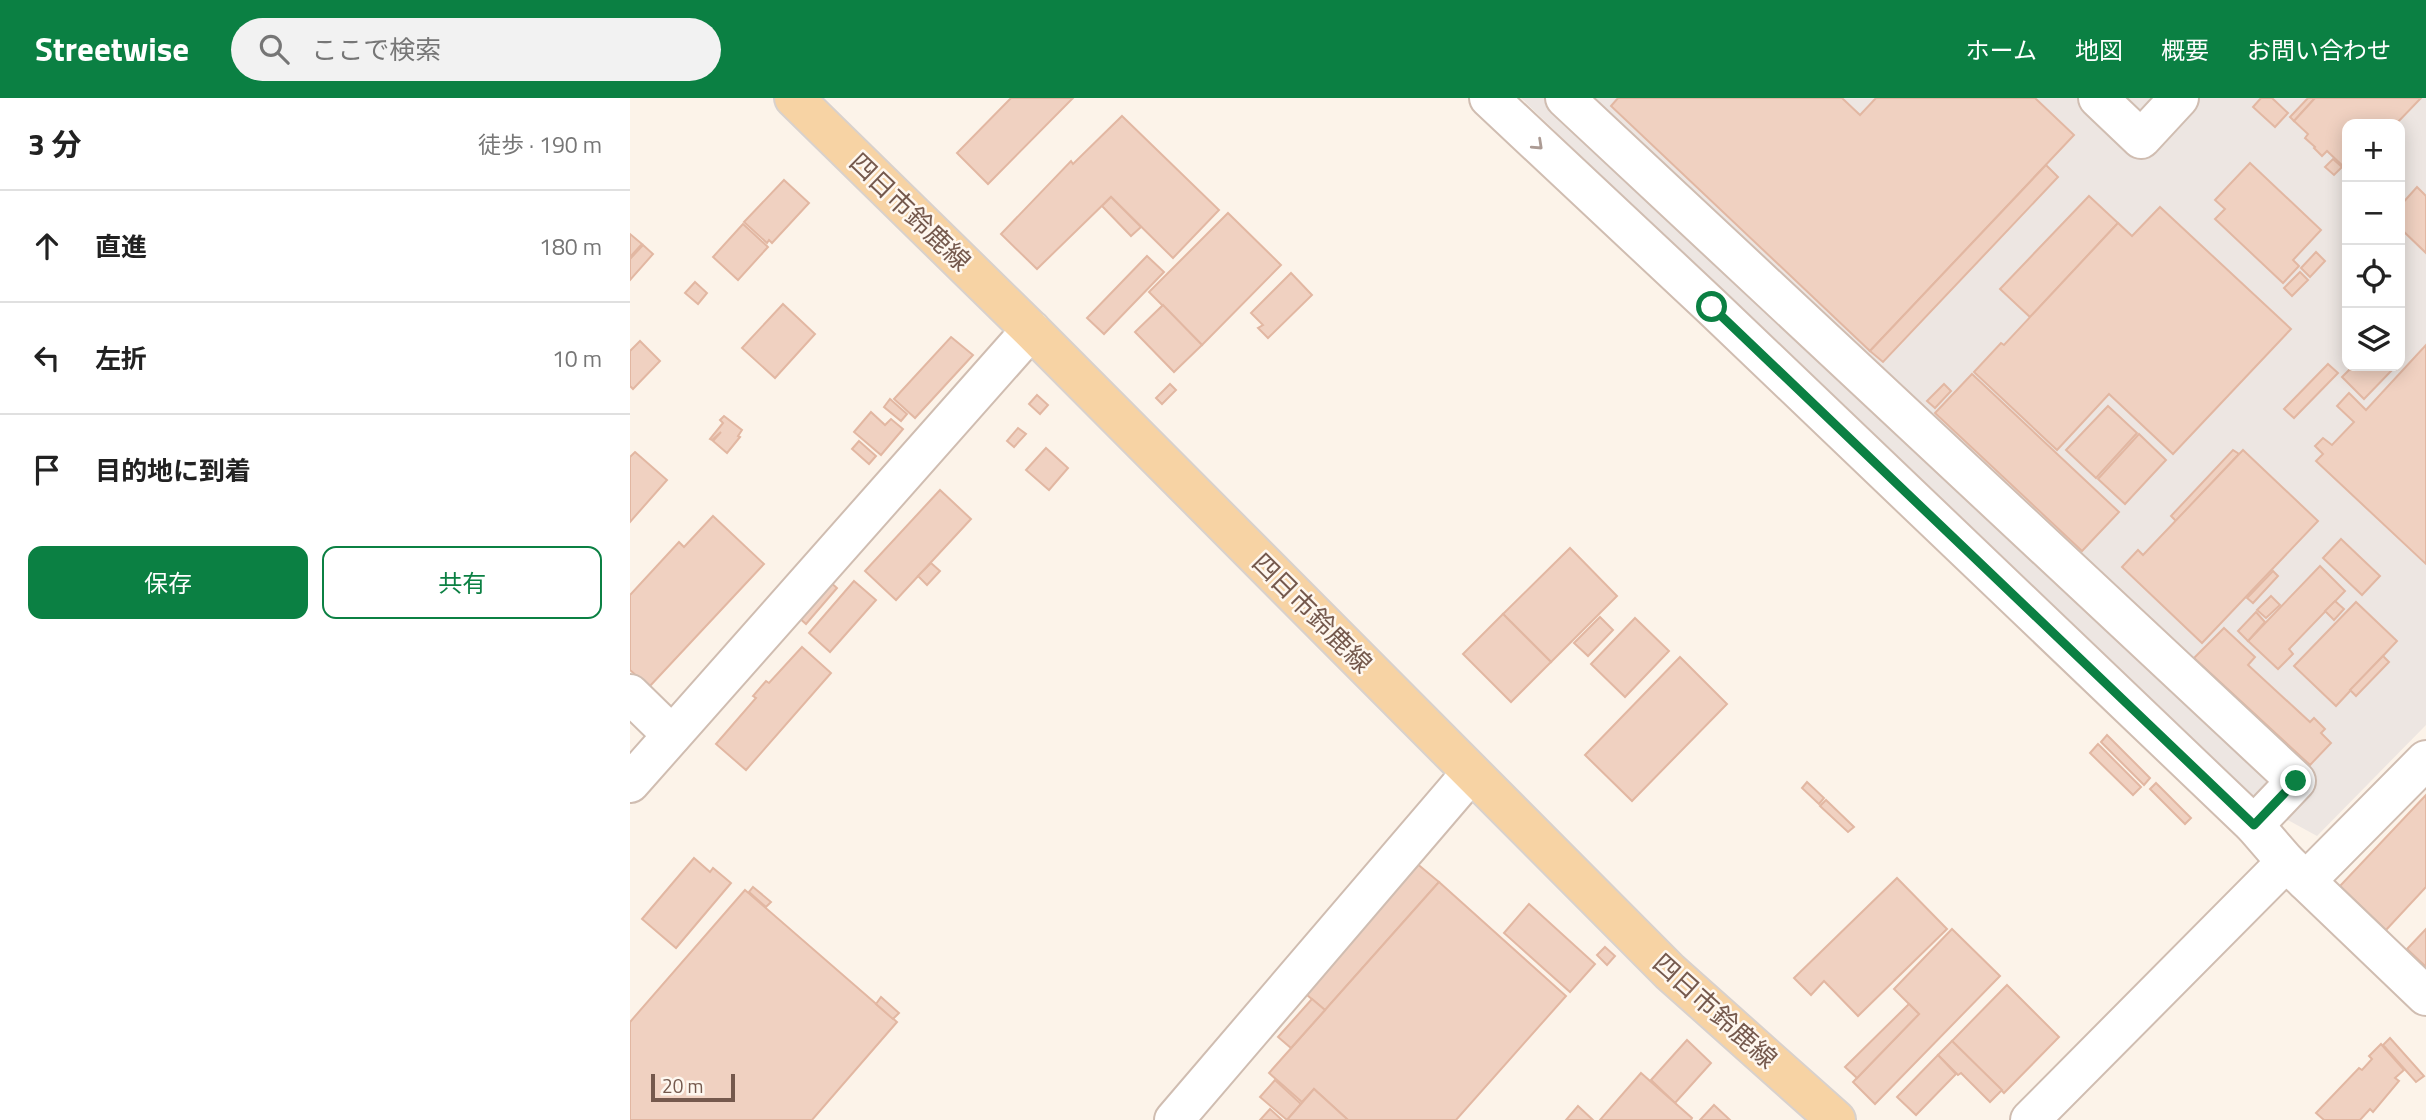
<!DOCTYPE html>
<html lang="ja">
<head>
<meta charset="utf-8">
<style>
  :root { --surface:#fff; --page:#f2f2f2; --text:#222; --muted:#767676; --line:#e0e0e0; --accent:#0b8043 }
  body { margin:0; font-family:"Titillium Web","Noto Sans JP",sans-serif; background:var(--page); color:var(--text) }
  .controls { position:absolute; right:21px; top:21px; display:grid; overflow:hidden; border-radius:14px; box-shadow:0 4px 18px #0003 }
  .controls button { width:63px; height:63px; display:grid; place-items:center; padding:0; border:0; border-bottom:2px solid var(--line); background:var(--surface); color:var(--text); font:35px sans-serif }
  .scale { position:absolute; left:21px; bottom:18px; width:84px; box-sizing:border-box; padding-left:7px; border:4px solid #75594d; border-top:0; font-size:19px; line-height:24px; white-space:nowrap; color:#75594d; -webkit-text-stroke:5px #fef7ef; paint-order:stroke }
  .stop { position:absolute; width:21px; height:21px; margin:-16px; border:5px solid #0b8043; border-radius:50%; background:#fff }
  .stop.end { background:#0b8043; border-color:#fff; box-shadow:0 2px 7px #0008 }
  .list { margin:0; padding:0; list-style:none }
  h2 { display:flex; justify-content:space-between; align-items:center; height:91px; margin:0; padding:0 28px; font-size:30px }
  h2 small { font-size:23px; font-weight:400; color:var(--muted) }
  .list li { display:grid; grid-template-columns:46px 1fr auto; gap:21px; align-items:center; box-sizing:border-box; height:112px; padding:0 28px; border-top:2px solid var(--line) }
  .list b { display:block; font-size:26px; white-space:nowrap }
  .list em { font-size:23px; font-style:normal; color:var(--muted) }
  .actions { display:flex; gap:14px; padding:21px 28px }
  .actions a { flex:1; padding:16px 0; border:2px solid var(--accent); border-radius:14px; text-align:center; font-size:24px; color:var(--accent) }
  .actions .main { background:var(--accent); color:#fff }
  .icon { flex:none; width:38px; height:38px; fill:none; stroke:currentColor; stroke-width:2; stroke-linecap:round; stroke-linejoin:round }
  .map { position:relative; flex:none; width:1796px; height:1022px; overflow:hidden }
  header { display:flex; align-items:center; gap:42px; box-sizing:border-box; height:98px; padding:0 35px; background:var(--accent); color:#fff }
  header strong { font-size:33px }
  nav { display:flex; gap:38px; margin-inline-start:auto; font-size:24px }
  .search { width:490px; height:63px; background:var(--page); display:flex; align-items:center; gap:18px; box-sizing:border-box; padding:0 24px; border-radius:38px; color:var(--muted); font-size:26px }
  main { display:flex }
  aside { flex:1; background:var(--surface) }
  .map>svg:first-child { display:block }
</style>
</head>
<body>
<header>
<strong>Streetwise</strong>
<div class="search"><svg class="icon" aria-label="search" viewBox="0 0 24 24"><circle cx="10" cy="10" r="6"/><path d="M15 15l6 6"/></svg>ここで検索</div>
<nav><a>ホーム</a><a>地図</a><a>概要</a><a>お問い合わせ</a></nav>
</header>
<main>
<aside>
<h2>3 分<small>徒歩 · 190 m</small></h2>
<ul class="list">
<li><svg class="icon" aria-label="ahead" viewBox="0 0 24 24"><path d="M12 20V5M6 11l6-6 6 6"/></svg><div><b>直進</b></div><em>180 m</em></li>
<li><svg class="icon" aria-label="left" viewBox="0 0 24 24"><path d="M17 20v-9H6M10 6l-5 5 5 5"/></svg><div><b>左折</b></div><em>10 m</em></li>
<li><svg class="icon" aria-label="arrive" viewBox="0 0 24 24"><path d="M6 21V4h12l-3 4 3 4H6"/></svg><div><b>目的地に到着</b></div></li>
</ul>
<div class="actions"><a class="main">保存</a><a>共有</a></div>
</aside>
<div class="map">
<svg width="1796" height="1022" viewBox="0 0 1796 1022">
  <rect width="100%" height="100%" fill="#fcf3e9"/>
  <path fill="#ede6e2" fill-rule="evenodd" d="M 891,0 L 1796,0 L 1796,627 L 1687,738 L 1618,700 ZM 1717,26 L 1770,26 L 1770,268 L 1717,268 Z"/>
  <g fill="#f0d1c1" stroke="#e2b7a2" stroke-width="2">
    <path d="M 381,0 L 443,0 L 358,86 L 327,55 Z"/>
    <path d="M 988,0 L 1212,0 L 1230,17 L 1246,0 L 1405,0 L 1444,37 L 1240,253 L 981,8 Z"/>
    <path d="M 1631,0 L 1642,0 L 1658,15 L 1645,29 L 1623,9 Z"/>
    <path d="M 1678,0 L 1685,0 L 1664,23 L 1660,19 Z"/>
    <path d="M 1685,0 L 1791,0 L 1766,26 L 1717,26 L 1717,72 L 1697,53 L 1692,58 L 1684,50 L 1685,49 L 1675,40 L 1678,36 L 1664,23 Z"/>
    <path d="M 492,18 L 589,112 L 543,160 L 481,99 L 407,171 L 371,136 L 441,63 L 443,66 Z"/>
    <path d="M 1703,61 L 1712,69 L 1704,77 L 1695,69 Z"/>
    <path d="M 1620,65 L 1691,132 L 1663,162 L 1669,168 L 1653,185 L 1585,121 L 1595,111 L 1585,102 Z"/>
    <path d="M 1416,67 L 1428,79 L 1253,264 L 1240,253 Z"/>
    <path d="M 154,82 L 179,105 L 142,145 L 139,142 L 137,145 L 114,124 Z"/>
    <path d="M 1787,89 L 1796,98 L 1796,155 L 1770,130 L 1770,108 Z"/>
    <path d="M 1459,98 L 1488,125 L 1400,219 L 1370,191 Z"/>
    <path d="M 481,99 L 511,129 L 501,138 L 472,108 Z"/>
    <path d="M 1530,109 L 1661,231 L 1543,356 L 1479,296 L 1427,352 L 1344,274 L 1371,245 L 1374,247 L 1488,125 L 1502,138 Z"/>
    <path d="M 598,115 L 651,167 L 572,247 L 519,194 Z"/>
    <path d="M 113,126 L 138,149 L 108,182 L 83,159 Z"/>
    <path d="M 0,136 L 12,146 L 0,159 Z"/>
    <path d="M 13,147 L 23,156 L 0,182 L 0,161 Z"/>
    <path d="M 1686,154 L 1695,163 L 1680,179 L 1671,170 Z"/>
    <path d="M 517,158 L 534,174 L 474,236 L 457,220 Z"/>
    <path d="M 1670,174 L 1678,182 L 1662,198 L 1654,190 Z"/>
    <path d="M 661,175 L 682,197 L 638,240 L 628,230 L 633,227 L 621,215 Z"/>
    <path d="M 65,184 L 77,195 L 68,206 L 55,195 Z"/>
    <path d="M 153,206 L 185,236 L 145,280 L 112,250 Z"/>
    <path d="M 533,207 L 572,247 L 544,274 L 505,234 Z"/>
    <path d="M 321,239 L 343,257 L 285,320 L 264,301 Z"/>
    <path d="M 10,243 L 30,263 L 3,291 L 0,288 L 0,253 Z"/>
    <path d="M 1796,247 L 1796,466 L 1686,363 L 1693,356 L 1685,348 L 1693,340 L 1702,347 L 1724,324 L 1707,308 L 1719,295 L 1736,312 Z"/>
    <path d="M 1698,266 L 1708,275 L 1664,320 L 1654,311 Z"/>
    <path d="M 1723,268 L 1762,268 L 1764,270 L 1734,301 L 1712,279 Z"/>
    <path d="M 1342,276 L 1489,414 L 1452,453 L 1305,315 Z"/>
    <path d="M 540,286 L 546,292 L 532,306 L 526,300 Z"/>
    <path d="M 1314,286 L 1321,293 L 1305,310 L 1297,303 Z"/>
    <path d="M 407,297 L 418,307 L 410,316 L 399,306 Z"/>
    <path d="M 260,301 L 277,316 L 271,323 L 254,309 Z"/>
    <path d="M 1478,308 L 1507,335 L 1466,380 L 1436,352 Z"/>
    <path d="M 241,314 L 255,327 L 261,321 L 273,331 L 251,357 L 224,334 Z"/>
    <path d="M 94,318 L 112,332 L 108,338 L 110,339 L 97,355 L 83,343 L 91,334 L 82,342 L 80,341 L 93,325 L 90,322 Z"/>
    <path d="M 388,330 L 396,336 L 384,349 L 377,343 Z"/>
    <path d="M 1509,336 L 1536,362 L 1495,406 L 1468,381 Z"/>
    <path d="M 229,343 L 246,358 L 239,366 L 222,351 Z"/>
    <path d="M 416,350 L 438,370 L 419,392 L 396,372 Z"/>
    <path d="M 1603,352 L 1609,356 L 1546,423 L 1541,418 Z"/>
    <path d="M 1613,352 L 1688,423 L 1572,545 L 1492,469 L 1508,452 L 1513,457 Z"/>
    <path d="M 5,354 L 37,382 L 0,424 L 0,359 Z"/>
    <path d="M 310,392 L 341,421 L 266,502 L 235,473 Z"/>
    <path d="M 83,418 L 134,466 L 19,589 L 0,572 L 0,497 L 49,444 L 54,449 Z"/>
    <path d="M 1711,441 L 1750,478 L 1732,497 L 1693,460 Z"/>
    <path d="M 940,450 L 987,498 L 921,564 L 873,516 Z"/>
    <path d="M 301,465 L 310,473 L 297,487 L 288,478 Z"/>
    <path d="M 1690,468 L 1715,493 L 1659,551 L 1663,556 L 1648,571 L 1618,543 Z"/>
    <path d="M 1643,473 L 1648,478 L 1623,505 L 1617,500 Z"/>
    <path d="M 199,483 L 207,490 L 176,526 L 168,519 Z"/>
    <path d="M 224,483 L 246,502 L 200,554 L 179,535 Z"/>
    <path d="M 1641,498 L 1650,507 L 1636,520 L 1627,512 Z"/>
    <path d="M 1705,503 L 1714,511 L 1704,522 L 1695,513 Z"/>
    <path d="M 1726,504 L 1767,543 L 1706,608 L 1664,568 Z"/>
    <path d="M 1626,514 L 1635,524 L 1618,543 L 1608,533 Z"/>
    <path d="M 873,516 L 921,564 L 881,604 L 833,556 Z"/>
    <path d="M 970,519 L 983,532 L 958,558 L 944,545 Z"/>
    <path d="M 1005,520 L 1039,553 L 995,599 L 961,566 Z"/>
    <path d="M 1594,530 L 1625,559 L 1618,567 L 1680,624 L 1684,620 L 1695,631 L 1691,635 L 1701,645 L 1680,667 L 1564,560 Z"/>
    <path d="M 172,549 L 201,575 L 116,672 L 86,646 L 126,600 L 123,598 L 136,583 L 139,585 Z"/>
    <path d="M 1753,558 L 1759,564 L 1726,598 L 1720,592 Z"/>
    <path d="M 1050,559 L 1097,606 L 1002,703 L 955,657 Z"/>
    <path d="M 1477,637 L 1520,680 L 1514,687 L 1471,644 Z"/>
    <path d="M 1468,646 L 1511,689 L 1503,697 L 1460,655 Z"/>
    <path d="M 1177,684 L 1194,700 L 1189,706 L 1172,690 Z"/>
    <path d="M 1526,685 L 1561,720 L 1555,726 L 1520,691 Z"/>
    <path d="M 1796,697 L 1796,789 L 1756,832 L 1710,788 Z"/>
    <path d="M 1196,702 L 1224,729 L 1218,734 L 1190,708 Z"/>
    <path d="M 64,760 L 80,774 L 83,770 L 101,785 L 46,850 L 12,821 Z"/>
    <path d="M 785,764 L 809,784 L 695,912 L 671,892 Z"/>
    <path d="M 1267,780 L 1317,831 L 1228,918 L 1194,883 L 1181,897 L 1164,880 Z"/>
    <path d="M 809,784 L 936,898 L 826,1022 L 718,1022 L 684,991 L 672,1004 L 639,975 Z"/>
    <path d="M 123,789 L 141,804 L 136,809 L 119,794 Z"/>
    <path d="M 115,792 L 267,924 L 182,1022 L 0,1022 L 0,924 Z"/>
    <path d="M 899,806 L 965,866 L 940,894 L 874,835 Z"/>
    <path d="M 1322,831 L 1370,878 L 1245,1006 L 1223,984 L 1289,916 L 1264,891 Z"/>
    <path d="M 1796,831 L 1796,869 L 1777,851 Z"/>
    <path d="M 975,849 L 985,858 L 977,867 L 967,857 Z"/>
    <path d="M 1377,887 L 1429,939 L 1374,995 L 1322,943 Z"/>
    <path d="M 251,899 L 269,915 L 263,921 L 246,906 Z"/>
    <path d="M 682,901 L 695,912 L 661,950 L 648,939 Z"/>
    <path d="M 1279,906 L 1289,916 L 1227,980 L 1215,969 Z"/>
    <path d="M 1760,940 L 1794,978 L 1786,984 L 1753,947 Z"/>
    <path d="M 1057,942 L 1081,965 L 1045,1005 L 1021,982 Z"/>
    <path d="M 1322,943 L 1372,992 L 1360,1004 L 1331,975 L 1328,977 L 1308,957 Z"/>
    <path d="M 1751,946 L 1774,972 L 1765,980 L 1769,983 L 1743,1014 L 1740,1011 L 1730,1022 L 1694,1022 L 1686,1015 L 1729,970 L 1732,972 L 1742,961 L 1739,958 Z"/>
    <path d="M 1308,957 L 1326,976 L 1286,1017 L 1267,999 Z"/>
    <path d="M 1011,975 L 1062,1020 L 1061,1022 L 970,1022 Z"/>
    <path d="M 645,982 L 671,1006 L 657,1022 L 630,999 Z"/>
    <path d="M 684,991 L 718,1022 L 657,1022 Z"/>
    <path d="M 1084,1007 L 1100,1022 L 1070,1022 Z"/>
    <path d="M 948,1008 L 963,1022 L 936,1022 Z"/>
    <path d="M 640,1011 L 652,1022 L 630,1022 Z"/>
  </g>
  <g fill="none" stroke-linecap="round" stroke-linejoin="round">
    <defs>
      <g id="minor">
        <path d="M 859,0 L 1082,209 L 1624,727 L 1656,764 L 1796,898"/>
        <path d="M 935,0 L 1666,683 L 1624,727"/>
        <path d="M 1468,0 L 1511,41 L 1549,0"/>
        <path d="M 0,596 L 42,637"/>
        <path d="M 0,685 L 401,232"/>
        <path d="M 1676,783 L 1796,662"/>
        <path d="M 544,1022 L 841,675"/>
        <path d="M 1400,1022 L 1656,764"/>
      </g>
      <path id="major" d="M 164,0 L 401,232 L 1040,874 L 1206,1022"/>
    </defs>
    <use href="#minor" stroke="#d0bdb1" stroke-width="42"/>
    <use href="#major" stroke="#d8d1cd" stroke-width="42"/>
    <use href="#minor" stroke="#fff" stroke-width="38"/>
    <use href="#major" stroke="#f7d3a4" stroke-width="38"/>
  </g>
  <defs><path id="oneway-chevron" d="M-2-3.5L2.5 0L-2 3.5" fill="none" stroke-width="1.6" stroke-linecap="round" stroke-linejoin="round" transform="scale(1.75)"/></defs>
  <use stroke="#ac9b94" href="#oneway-chevron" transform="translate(908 47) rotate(43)"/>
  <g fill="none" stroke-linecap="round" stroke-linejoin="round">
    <path stroke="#0b8043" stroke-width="9" d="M 1082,209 L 1624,727 L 1666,683"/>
  </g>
  <g text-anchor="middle" stroke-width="5" stroke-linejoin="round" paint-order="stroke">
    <g font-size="26" fill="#75594d" stroke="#fef7ef">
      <text transform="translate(280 114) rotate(44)" y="9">四日市鈴鹿線</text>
      <text transform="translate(682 515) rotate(45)" y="9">四日市鈴鹿線</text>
      <text transform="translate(1085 913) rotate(42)" y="9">四日市鈴鹿線</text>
    </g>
  </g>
</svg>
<div class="controls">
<button>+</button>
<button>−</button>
<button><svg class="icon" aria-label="locate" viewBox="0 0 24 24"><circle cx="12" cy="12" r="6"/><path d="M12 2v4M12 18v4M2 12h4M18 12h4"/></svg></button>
<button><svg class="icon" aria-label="layers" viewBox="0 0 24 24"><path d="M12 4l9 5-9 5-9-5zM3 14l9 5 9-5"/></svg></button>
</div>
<div class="scale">20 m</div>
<div class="stop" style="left:1082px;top:209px"></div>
<div class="stop end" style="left:1666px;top:683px"></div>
</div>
</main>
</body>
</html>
